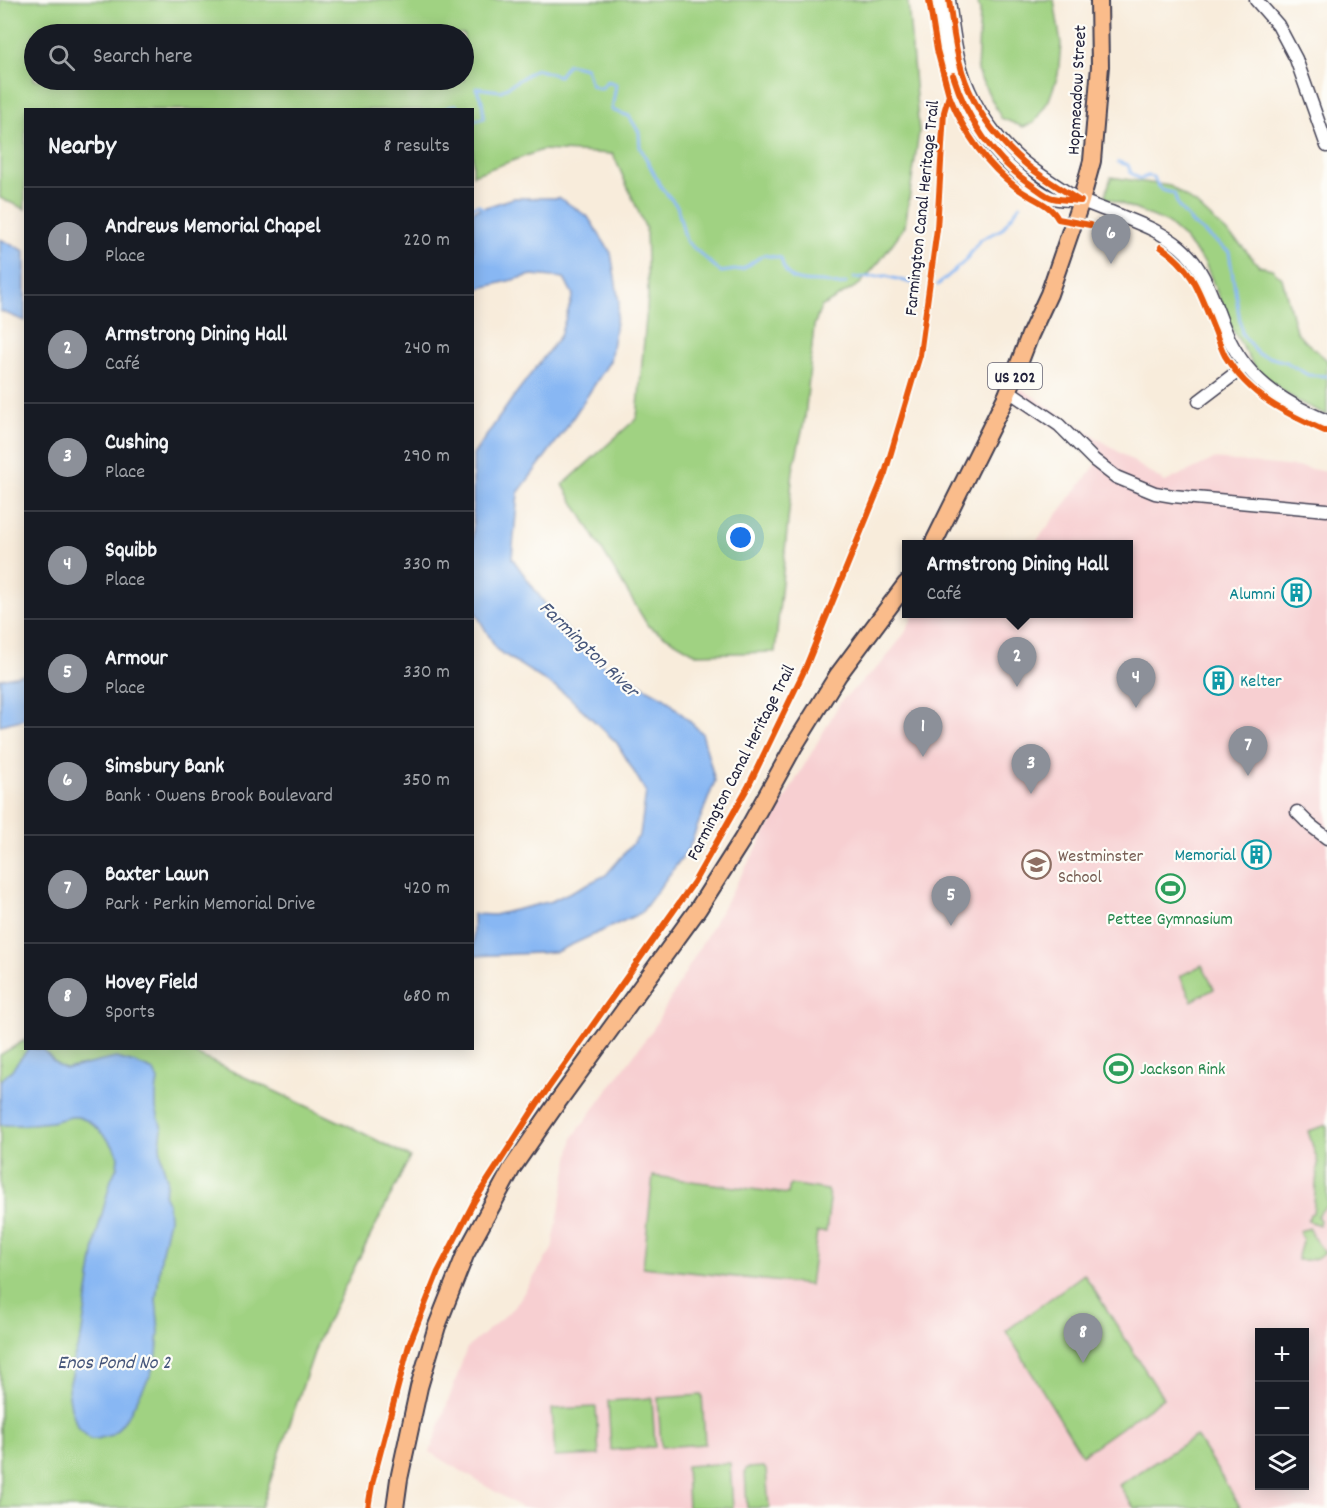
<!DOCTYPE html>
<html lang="en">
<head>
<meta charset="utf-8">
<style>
  :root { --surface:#171b24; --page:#242831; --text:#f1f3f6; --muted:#9ea1a6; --line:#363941; --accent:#8c9099 }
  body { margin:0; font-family:Dekko,sans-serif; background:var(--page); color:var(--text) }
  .controls { position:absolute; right:18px; bottom:18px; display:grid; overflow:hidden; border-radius:0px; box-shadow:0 3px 15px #0003 }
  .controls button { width:54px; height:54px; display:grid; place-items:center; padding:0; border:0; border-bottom:2px solid var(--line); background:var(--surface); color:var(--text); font:30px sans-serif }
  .you { position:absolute; left:741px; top:538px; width:21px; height:21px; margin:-15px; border:4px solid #fff; border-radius:50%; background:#1a73e8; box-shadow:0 0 0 9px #1a73e833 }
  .badge { display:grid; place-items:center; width:39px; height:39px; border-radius:50%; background:var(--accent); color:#fff; font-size:20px; font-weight:700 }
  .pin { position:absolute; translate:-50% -50px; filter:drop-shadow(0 2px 3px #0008) }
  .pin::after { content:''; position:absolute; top:32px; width:21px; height:18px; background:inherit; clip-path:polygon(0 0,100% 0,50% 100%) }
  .popup { position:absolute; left:902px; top:540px; width:231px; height:78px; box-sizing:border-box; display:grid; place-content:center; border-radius:0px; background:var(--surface); filter:drop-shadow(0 2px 4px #0005); font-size:20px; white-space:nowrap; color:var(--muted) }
  .popup b { font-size:22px; color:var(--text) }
  .popup::after { content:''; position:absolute; left:50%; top:100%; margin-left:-12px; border:12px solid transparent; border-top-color:var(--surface) }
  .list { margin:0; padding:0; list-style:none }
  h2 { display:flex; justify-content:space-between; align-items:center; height:78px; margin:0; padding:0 24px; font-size:26px }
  h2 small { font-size:20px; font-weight:400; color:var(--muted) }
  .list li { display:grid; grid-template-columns:39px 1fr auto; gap:18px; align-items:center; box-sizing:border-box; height:108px; padding:0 24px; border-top:2px solid var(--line) }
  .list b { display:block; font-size:22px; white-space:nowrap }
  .list p { margin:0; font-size:20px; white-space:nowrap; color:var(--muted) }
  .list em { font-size:20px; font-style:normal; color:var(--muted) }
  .icon { flex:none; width:33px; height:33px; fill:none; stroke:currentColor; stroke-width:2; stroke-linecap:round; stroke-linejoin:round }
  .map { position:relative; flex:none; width:1327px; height:1508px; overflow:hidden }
  .search { position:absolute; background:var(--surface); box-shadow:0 3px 15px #0003; left:24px; top:24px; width:450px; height:66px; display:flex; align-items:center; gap:15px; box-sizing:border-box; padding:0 21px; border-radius:33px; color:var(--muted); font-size:22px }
  .panel { position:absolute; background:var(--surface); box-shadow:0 3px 15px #0003; left:24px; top:108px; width:450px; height:942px; border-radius:0px }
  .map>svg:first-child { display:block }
</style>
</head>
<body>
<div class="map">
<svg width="1327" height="1508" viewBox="0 0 1327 1508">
  <rect width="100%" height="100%" fill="#fdfcf7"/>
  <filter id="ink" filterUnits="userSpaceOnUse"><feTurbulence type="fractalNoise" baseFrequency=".0167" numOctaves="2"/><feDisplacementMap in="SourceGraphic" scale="12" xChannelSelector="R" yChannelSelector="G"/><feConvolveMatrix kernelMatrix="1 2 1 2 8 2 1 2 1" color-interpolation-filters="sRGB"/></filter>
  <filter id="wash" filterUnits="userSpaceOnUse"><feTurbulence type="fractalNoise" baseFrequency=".008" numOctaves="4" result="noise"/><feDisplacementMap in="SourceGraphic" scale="24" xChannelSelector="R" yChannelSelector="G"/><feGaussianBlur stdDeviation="1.35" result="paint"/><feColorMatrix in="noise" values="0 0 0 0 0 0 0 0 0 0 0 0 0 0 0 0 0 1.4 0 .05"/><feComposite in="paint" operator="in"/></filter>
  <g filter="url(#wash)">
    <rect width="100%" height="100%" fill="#f8ecdb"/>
    <path fill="#f7cfd1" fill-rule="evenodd" d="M 1020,388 L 1165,482 L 1214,459 L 1306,468 L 1327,472 L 1327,1508 L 522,1508 L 430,1452 L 467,1348 L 514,1308 L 552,1249 L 573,1137 L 653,1029 L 841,701 L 882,663 L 905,633 L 914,614 L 1128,614 L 1128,544 L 1034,544 L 1102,457 L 1013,401 ZM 1260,1332 L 1304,1332 L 1304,1486 L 1260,1486 Z"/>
    <g fill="#a0d282" stroke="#617a5e" stroke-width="1.5" fill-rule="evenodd">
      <path d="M 0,0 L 906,0 L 908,2 L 919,133 L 905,226 L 880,261 L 860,284 L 821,307 L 814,326 L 805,418 L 793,470 L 775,652 L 696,654 L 648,626 L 563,485 L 637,418 L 648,296 L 646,229 L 613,154 L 542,150 L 473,175 L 472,110 L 26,110 L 25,209 L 0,198 ZM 34,34 L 464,34 L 464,80 L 34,80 Z"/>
      <path d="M 977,0 L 1054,0 L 1061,44 L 1058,75 L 1049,100 L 1034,123 L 1023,127 L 1001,118 L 977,71 L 980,10 Z"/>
      <path d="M 1111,177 L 1170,186 L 1197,205 L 1242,246 L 1259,266 L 1272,269 L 1282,278 L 1296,331 L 1306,342 L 1327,360 L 1327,415 L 1301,403 L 1269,381 L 1253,365 L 1231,327 L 1205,263 L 1182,236 L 1166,222 L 1105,197 Z"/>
      <path d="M 1202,965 L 1214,989 L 1192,1001 L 1180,976 Z"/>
      <path d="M 25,1040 L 26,1048 L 185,1049 L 351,1127 L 410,1157 L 319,1338 L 261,1508 L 0,1508 L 0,1055 Z"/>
      <path d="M 1327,1125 L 1327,1205 L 1317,1216 L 1320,1220 L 1319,1225 L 1308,1221 L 1310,1214 L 1313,1213 L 1318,1163 L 1308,1131 Z"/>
      <path d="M 653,1176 L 788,1194 L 790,1184 L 827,1190 L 830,1200 L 826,1232 L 817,1232 L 810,1285 L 643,1267 Z"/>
      <path d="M 1310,1228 L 1313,1237 L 1325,1253 C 1317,1260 1308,1261 1297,1260 L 1303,1238 L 1301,1237 L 1299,1231 Z"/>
      <path d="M 1084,1274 L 1163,1398 L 1082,1455 L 1006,1331 Z"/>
      <path d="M 702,1395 L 705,1444 L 661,1447 L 658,1398 Z"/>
      <path d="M 652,1398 L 655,1447 L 611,1450 L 608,1401 Z"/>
      <path d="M 596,1407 L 599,1455 L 555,1457 L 552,1409 Z"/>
      <path d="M 1196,1436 L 1241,1508 L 1134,1508 L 1119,1485 Z"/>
      <path d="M 730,1463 L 733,1508 L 688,1508 L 686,1466 Z"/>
      <path d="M 764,1467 L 766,1470 L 769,1508 L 747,1508 L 745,1471 L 747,1468 Z"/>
    </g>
    <g fill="#88b7f3" stroke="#556c97" stroke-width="1.5">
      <path d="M 560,198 L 588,217 L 611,253 L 619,302 L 610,361 L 565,430 L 518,493 L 512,558 L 553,615 L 596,661 L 665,698 L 702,733 L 715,781 L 689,848 L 641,913 L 556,952 L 473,956 L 473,914 L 494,915 L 552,901 L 606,875 L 640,835 L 646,792 L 617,743 L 567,695 L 497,650 L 473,608 L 473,455 L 514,396 L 560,336 L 573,295 L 564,278 L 532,275 L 473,290 L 473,211 L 514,198 Z"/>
      <path d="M 0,239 L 25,251 L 25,321 L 0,311 Z"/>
      <path d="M 25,674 L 25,719 L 0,725 L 0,679 Z"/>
      <path d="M 29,1048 L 42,1049 L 59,1066 L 66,1069 L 116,1058 L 135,1063 L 154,1071 L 158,1080 L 156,1093 L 156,1109 L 162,1129 L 160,1145 L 162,1161 L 167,1179 L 166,1187 L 164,1194 L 168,1203 L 169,1219 L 162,1251 L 156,1299 L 159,1332 L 157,1354 L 151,1374 L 128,1416 L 117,1430 L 111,1435 L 97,1439 L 90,1439 L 77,1426 L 71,1408 L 68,1390 L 73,1371 L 73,1360 L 81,1338 L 97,1233 L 111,1180 L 117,1167 L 118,1156 L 113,1146 L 99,1130 L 88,1121 L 78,1117 L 71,1117 L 51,1122 L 22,1125 L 0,1125 L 0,1081 L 10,1072 Z"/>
    </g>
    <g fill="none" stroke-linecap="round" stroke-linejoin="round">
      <g stroke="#88b7f3" stroke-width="3">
        <path d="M 443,110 L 456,105 L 458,110"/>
        <path d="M 472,121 L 484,118 L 482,101 L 476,88 L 501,91 L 536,69 L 559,76 L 568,64 L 586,68 L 591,85 L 601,89 L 607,81 L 616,84 L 612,110 L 629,116 L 639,132 L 640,147 L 661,187 L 677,206 L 686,241 L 721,272 L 743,269 L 763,255 L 781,258 C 786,284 801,281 822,282 C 832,283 837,287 846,283"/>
        <path d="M 1118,162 L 1128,165 L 1131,173 L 1140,179 L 1148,176 L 1153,177 C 1160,189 1160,191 1174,193 L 1178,206 L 1192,223 L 1229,252 L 1242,334 L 1258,354 L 1286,362 L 1308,375 L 1327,376"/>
        <path d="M 472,207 L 478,205 L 486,211"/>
        <path d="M 854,278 L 886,276 L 912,283"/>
        <path d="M 938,285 L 965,261 L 980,240 L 1002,229 L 1020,205"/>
      </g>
    </g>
  </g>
  <g filter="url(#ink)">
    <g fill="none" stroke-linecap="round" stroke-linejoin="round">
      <defs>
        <g id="minor">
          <path d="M 938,0 C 950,68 957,117 1010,167 C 1021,177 1036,191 1050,197 C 1059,201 1071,199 1081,201 C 1091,204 1101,209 1111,212 C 1135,222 1160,230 1180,247 C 1205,268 1213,301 1225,330 C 1245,378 1280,401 1327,421"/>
          <path d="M 949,0 C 953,30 956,62 969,90 C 982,120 1005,149 1031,168 C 1046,179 1062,189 1077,199"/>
          <path d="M 1256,0 L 1278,25 L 1296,59 L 1327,146"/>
          <path d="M 1009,391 L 1059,425 L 1094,460 L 1116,477 L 1155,493 L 1173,496 L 1327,510"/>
          <path d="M 1199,401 L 1245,366"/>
          <path d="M 1297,812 L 1310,825 L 1327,838"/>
        </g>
        <g id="highway">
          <path d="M 933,544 L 1007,395 L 1030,335 L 1049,294 L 1081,201 L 1092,161 L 1100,66 L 1099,0"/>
          <path d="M 395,1508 L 399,1479 L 419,1387 L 437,1326 L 465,1255 L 512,1168 L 559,1100 L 698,909 L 742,840 L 794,746 L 838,675 L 906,584"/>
        </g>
      </defs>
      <use href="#minor" stroke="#424053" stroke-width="15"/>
      <use href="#highway" stroke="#424053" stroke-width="20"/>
      <use href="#minor" stroke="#fff" stroke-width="12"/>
      <use href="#highway" stroke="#fabc8b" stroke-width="16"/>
      <defs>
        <g id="cycleway">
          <path d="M 949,0 C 953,29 957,64 969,90 C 982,120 1003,145 1028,166 C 1044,179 1062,189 1078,200"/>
          <path d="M 953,75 C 967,120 994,160 1033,186 C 1039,190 1046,197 1053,198 C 1062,200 1072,200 1081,201"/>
          <path d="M 949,95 C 963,131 985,164 1017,188 C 1031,199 1050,203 1058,219 L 1090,225"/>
          <path d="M 1161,247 C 1195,270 1200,295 1215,331 C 1218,339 1221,348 1225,356 C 1250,397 1285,413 1327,432"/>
          <path d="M 368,1508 L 372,1484 L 409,1345 L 438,1272 L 475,1200 L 537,1104 L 694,882 L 748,787 L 805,669 L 885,473 L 920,355 L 937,229 L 944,112 L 949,95 L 937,50 L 929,0"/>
        </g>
      </defs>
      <use href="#cycleway" stroke="#fdfcf7" stroke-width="10"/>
      <use href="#cycleway" stroke="#e8590c" stroke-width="6"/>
    </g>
  </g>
  <defs>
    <symbol id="building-ring" viewBox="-11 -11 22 22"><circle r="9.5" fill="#fdfcf7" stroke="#0f9aa8" stroke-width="1.5"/><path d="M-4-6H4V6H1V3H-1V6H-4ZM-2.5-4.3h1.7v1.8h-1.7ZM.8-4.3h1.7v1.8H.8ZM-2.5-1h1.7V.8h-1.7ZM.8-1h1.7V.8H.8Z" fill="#0f9aa8"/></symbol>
    <symbol id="school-ring" viewBox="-11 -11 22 22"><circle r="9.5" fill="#fdfcf7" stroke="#8d6e63" stroke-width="1.5"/><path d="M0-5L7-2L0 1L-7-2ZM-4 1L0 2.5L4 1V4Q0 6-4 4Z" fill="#8d6e63"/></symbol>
    <symbol id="stadium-ring" viewBox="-11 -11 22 22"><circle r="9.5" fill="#fdfcf7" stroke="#2e9e5b" stroke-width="1.5"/><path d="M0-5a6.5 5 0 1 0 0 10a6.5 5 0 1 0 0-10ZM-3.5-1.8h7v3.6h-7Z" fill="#2e9e5b"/></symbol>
  </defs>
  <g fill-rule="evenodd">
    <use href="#building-ring" x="1280" y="576" width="33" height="33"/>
    <use href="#building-ring" x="1202" y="664" width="33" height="33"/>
    <use href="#building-ring" x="1240" y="838" width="33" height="33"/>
    <use href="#school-ring" x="1020" y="848" width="33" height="33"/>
    <use href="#stadium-ring" x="1154" y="872" width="33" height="33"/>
    <use href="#stadium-ring" x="1102" y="1052" width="33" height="33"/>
  </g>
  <g text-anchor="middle" stroke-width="4.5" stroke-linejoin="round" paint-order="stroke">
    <rect fill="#fdfcf7" stroke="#646373" stroke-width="1.5" x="988" y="363" width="54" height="26" rx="4.5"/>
    <g font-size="16" font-weight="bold" fill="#22223b">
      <text x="1015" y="382">US 202</text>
    </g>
    <g font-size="18" fill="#22223b" stroke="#fdfcf7">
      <text transform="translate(1076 90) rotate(-87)" y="6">Hopmeadow Street</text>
      <text transform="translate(921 208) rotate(-84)" y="6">Farmington Canal Heritage Trail</text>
      <text transform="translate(740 762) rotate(-63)" y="6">Farmington Canal Heritage Trail</text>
    </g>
    <g font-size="18" fill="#0d838f" stroke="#fdfcf7" text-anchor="end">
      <text x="1275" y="599">Alumni</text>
      <text x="1240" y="686" text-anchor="start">Kelter</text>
      <text x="1236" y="860">Memorial</text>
    </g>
    <g font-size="18" fill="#785e54" stroke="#fdfcf7" text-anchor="start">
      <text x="1058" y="861">Westminster<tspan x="1058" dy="21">School</tspan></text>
    </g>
    <g font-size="18" fill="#27864d" stroke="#fdfcf7">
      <text x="1170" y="924">Pettee Gymnasium</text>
      <text x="1140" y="1074" text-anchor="start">Jackson Rink</text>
    </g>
    <g font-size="20" font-style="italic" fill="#46567b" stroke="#fdfcf7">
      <text transform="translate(590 648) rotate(44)" y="7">Farmington River</text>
      <text x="114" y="1368">Enos Pond No 2</text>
    </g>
  </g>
</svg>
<div class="controls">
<button>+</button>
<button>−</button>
<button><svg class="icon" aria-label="layers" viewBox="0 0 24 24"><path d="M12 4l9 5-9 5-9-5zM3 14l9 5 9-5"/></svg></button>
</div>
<div class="you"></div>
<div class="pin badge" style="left:923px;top:757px">1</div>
<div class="pin badge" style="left:1017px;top:687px">2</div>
<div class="popup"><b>Armstrong Dining Hall</b>Café</div>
<div class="pin badge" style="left:1031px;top:794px">3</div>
<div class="pin badge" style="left:1136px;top:708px">4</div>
<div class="pin badge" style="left:951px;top:926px">5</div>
<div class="pin badge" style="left:1111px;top:264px">6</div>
<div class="pin badge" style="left:1248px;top:776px">7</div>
<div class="pin badge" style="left:1083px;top:1363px">8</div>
<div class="search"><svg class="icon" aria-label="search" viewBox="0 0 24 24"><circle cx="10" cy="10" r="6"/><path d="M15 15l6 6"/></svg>Search here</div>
<section class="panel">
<h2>Nearby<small>8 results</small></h2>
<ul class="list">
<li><span class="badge">1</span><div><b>Andrews Memorial Chapel</b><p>Place</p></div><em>220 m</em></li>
<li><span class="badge">2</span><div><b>Armstrong Dining Hall</b><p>Café</p></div><em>240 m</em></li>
<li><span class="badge">3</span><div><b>Cushing</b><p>Place</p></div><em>290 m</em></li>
<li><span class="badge">4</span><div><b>Squibb</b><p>Place</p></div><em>330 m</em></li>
<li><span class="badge">5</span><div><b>Armour</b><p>Place</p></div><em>330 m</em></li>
<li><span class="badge">6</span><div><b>Simsbury Bank</b><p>Bank · Owens Brook Boulevard</p></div><em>350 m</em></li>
<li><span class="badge">7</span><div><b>Baxter Lawn</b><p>Park · Perkin Memorial Drive</p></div><em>420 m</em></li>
<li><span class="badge">8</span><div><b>Hovey Field</b><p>Sports</p></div><em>680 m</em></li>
</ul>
</section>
</div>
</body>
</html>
